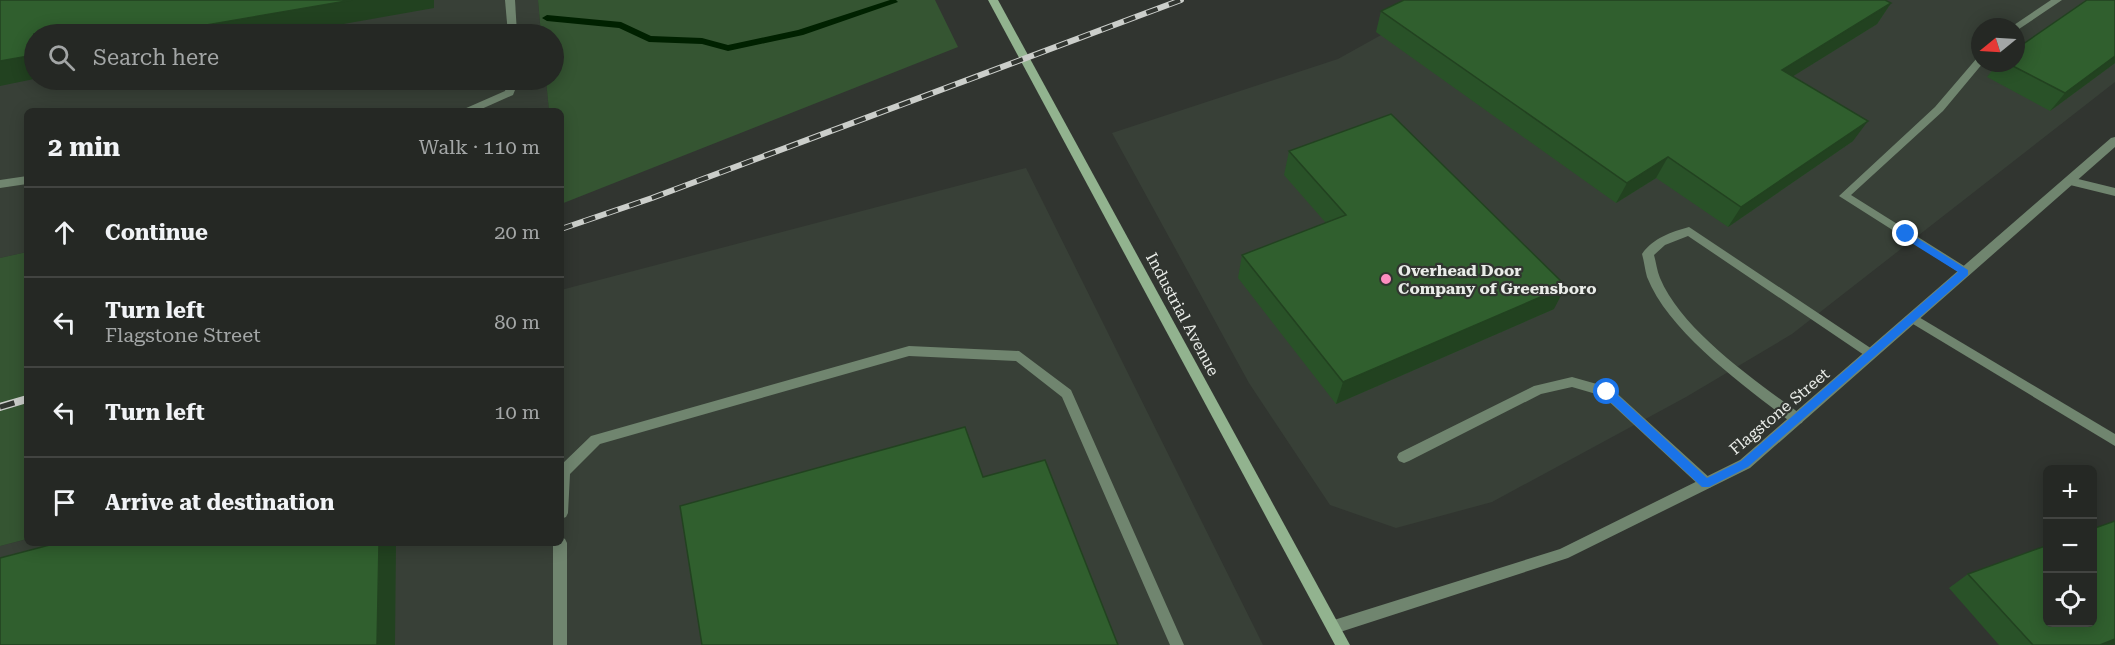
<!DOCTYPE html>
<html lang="en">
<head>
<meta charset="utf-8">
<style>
  :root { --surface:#252824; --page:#313431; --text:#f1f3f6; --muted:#a3a6a6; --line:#424441 }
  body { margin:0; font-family:"Roboto Serif",serif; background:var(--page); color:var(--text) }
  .controls { position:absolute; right:18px; bottom:18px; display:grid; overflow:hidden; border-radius:9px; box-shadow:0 3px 15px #0003 }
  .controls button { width:54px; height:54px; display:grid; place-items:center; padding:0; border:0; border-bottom:2px solid var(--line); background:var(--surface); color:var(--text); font:30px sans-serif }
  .compass { position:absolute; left:1971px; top:18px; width:54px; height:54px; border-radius:50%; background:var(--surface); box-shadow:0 3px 15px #0003; rotate:252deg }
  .stop { position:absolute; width:18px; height:18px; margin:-14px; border:4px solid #1a73e8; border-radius:50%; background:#fff }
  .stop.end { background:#1a73e8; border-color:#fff; box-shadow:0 2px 6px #0008 }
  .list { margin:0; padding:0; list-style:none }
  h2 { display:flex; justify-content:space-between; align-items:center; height:78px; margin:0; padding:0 24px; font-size:26px }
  h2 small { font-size:20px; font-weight:400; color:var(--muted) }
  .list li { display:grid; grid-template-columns:39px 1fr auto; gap:18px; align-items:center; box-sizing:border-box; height:90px; padding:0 24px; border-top:2px solid var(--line) }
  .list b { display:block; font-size:22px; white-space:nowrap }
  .list p { margin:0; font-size:20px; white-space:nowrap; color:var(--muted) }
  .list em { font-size:20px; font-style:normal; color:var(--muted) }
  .icon { flex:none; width:33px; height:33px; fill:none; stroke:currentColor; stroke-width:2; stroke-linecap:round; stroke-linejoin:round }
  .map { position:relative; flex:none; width:2115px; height:645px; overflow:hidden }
  .search { position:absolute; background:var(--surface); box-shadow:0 3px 15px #0003; left:24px; top:24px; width:540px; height:66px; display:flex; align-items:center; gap:15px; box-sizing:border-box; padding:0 21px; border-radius:33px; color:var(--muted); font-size:22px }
  .panel { position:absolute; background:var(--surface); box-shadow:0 3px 15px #0003; left:24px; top:108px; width:540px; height:438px; border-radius:9px }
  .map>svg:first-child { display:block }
</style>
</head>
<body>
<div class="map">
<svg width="2115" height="645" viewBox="0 0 2115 645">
  <rect width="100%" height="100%" fill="#313530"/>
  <g fill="#384037" fill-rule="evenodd">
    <path d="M 0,0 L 538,0 L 541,34 L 34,34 L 34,80 L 546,80 L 549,111 L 27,111 L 27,252 L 0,258 Z"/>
    <path d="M 1444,0 L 2115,0 L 2115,82 L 1792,334 L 1686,397 L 1492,502 L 1396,528 L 1330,505 L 1249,383 L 1112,133 L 1338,59 ZM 1980,27 L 2016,27 L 2016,63 L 1980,63 Z"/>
    <path d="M 1026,168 L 1263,645 L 0,645 L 0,546 L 27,539 L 27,543 L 561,543 L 561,290 Z"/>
  </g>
  <g fill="#355532">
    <path d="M 538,0 L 935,0 L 958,47 L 561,204 L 561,111 L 549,111 L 546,80 L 554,80 L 554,34 L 541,34 Z"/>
    <path d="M 27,252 L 27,539 L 0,546 L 0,258 Z"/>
  </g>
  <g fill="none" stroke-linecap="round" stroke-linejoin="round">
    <path fill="#002100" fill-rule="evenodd" d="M 890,0 L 896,0 L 898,2 L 803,35 L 728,51 L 702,44 L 649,42 L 619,28 L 547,21 L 542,18 L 547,15 L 621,22 L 651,36 L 702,38 L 728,45 L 798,30 Z"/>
    <g fill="#70856f" fill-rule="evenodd">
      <path d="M 505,0 L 515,0 L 517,34 L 508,34 Z"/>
      <path d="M 2051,0 L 2062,0 L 2019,29 L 2016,30 L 2016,27 L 2011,27 Z"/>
      <path d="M 1980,57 L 1980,63 L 1983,63 L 1943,111 L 1851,195 L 1969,269 L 1971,272 L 1969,275 L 1965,276 L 1839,196 L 1935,107 L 1977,58 Z"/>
      <path d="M 509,80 L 519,80 L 513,95 L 477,111 L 463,111 L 464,109 L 505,91 Z"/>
      <path d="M 27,176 L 27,184 L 0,188 L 0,180 Z"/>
      <path d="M 2070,177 L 2115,188 L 2115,196 L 2066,184 L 2065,181 Z"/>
      <path d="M 1689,227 L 1875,351 L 1877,354 L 1875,357 L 1867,357 L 1688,236 L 1665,245 L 1654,255 C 1656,262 1657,271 1660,278 C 1682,331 1756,381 1802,415 L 1803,419 L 1802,423 L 1797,424 L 1792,423 C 1746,387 1669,333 1647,277 C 1645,270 1644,261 1642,254 C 1653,238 1671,232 1689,227 Z"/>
      <path d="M 1912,313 L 2115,434 L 2115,446 L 1908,321 L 1906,318 L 1908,315 Z"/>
      <path d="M 909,346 L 1019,351 L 1071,390 L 1184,645 L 1170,645 L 1062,397 L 1016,361 L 909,356 L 600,444 L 570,474 L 568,513 L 566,517 L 561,519 L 561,465 L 591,436 Z"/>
      <path d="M 1572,377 L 1611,388 L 1711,479 L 1713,483 L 1711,487 L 1706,489 L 1701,487 L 1603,396 L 1572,387 L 1541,394 L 1409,461 L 1404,463 L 1399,461 L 1397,457 L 1399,453 L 1534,386 Z"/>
      <path d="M 561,537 L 565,539 L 567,543 L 567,645 L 553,645 L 553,543 L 561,543 Z"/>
    </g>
    <path fill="#70856f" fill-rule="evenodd" d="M 2115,137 L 2115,147 L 1750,468 L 1568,558 L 1334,634 L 1329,632 L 1327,627 L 1329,622 L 1334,620 L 1560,549 L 1740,460 L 2111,138 Z"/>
    <path fill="#92b38f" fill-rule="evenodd" d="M 988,0 L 998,0 L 1350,645 L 1335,645 Z"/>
    <defs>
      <path id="rail-far1" d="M 561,229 L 652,198 L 1181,0"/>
      <path id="rail" d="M 0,407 L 27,399"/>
    </defs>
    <use href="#rail-far1" stroke="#cbceca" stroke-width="6"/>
    <use href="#rail" stroke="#cbceca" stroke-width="8"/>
    <use href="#rail-far1" stroke="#313530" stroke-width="4" stroke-dasharray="12" stroke-linecap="butt"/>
    <use href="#rail" stroke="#313530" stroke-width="5" stroke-dasharray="15" stroke-linecap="butt"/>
  </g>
  <g fill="#295228">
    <path d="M 1891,3 L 1877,24 L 1793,76 L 1853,141 L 1728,227 L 1656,178 L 1616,203 L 1376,32 L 1381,11 Z"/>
    <path d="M 1998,63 L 2115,63 L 2050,111 L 1987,77 Z"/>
    <path d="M 1289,151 L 1554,309 L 1336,404 L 1238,278 L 1242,255 L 1326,223 L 1284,175 Z"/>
    <path d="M 2115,521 L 2115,644 L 2112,645 L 1999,645 L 1949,588 L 1968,574 Z"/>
  </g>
  <g fill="#224220">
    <path d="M 352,0 L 434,0 L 434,8 L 287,34 L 154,34 Z"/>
    <path d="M 1891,3 L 1877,24 L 1769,91 L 1782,70 Z"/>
    <path d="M 34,55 L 34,79 L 0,86 L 0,61 Z"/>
    <path d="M 2115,56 L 2115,63 L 2050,111 L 2065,93 Z"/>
    <path d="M 1868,121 L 1853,141 L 1728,227 L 1741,207 Z"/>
    <path d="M 1668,157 L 1656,178 L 1616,203 L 1627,183 Z"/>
    <path d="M 1566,286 L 1554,309 L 1336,404 L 1343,382 Z"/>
    <path d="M 379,543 L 396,543 L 395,645 L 377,645 Z"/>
    <path d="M 2115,639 L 2115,644 L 2112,645 L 2100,645 Z"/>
  </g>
  <g fill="#305f2e" stroke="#224220" stroke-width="1.5">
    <path d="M 0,0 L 352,0 L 154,34 L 34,34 L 34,55 L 0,61 Z"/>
    <path d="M 1404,0 L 1885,0 L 1891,3 L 1782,70 L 1868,121 L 1741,207 L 1668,157 L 1627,183 L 1381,11 Z"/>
    <path d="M 2087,0 L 2115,0 L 2115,56 L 2065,93 L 2007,63 L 2016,63 L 2016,49 Z"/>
    <path d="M 1391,114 L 1566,286 L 1343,382 L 1242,255 L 1346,215 L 1289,151 Z"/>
    <path d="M 965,427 L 983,477 L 1045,460 L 1118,645 L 702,645 L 680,506 Z"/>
    <path d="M 2115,521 L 2115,639 L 2100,645 L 2033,645 L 1968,574 L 2048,545 L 2048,622 L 2092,622 L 2092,529 Z"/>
    <path d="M 57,543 L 379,543 L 377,645 L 0,645 L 0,558 Z"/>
  </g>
  <path fill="#1a73e8" d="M 1906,231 L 1968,270 L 1968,275 L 1748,467 L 1709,487 L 1702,487 L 1603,395 L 1603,389 L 1611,389 L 1707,478 L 1741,461 L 1958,272 L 1902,237 L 1901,234 Z"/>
  <circle fill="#fd8ec0" stroke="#313530" stroke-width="2" cx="1386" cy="279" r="6"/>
  <g text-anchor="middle" stroke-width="4.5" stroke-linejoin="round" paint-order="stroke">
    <g font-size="16" font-weight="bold" fill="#e9ece8" stroke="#313530" text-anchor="start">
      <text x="1398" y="276">Overhead Door<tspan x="1398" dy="18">Company of Greensboro</tspan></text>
    </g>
    <g font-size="16" fill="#e9ece8" stroke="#313530">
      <text transform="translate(1183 314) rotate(62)" y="6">Industrial Avenue</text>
      <text transform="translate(1779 411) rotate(-40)" y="6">Flagstone Street</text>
    </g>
  </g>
</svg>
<div class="controls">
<button>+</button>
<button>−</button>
<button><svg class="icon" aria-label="locate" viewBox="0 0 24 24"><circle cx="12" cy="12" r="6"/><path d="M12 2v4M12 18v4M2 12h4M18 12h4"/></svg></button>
</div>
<svg class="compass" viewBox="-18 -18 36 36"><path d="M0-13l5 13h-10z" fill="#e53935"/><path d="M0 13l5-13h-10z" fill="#a3a6a6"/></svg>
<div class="stop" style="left:1607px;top:392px"></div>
<div class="stop end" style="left:1906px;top:234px"></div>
<div class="search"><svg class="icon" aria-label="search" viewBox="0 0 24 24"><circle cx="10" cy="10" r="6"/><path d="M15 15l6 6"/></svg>Search here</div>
<section class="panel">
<h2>2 min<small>Walk · 110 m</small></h2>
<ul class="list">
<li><svg class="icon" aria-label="ahead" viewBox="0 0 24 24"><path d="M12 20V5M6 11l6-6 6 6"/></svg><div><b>Continue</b></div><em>20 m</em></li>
<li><svg class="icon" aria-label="left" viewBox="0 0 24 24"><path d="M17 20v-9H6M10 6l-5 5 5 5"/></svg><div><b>Turn left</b><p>Flagstone Street</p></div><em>80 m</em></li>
<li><svg class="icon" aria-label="left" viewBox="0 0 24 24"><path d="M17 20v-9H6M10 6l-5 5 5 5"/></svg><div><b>Turn left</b></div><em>10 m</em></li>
<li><svg class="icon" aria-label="arrive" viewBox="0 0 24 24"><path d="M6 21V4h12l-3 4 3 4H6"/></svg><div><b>Arrive at destination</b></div></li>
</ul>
</section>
</div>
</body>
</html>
